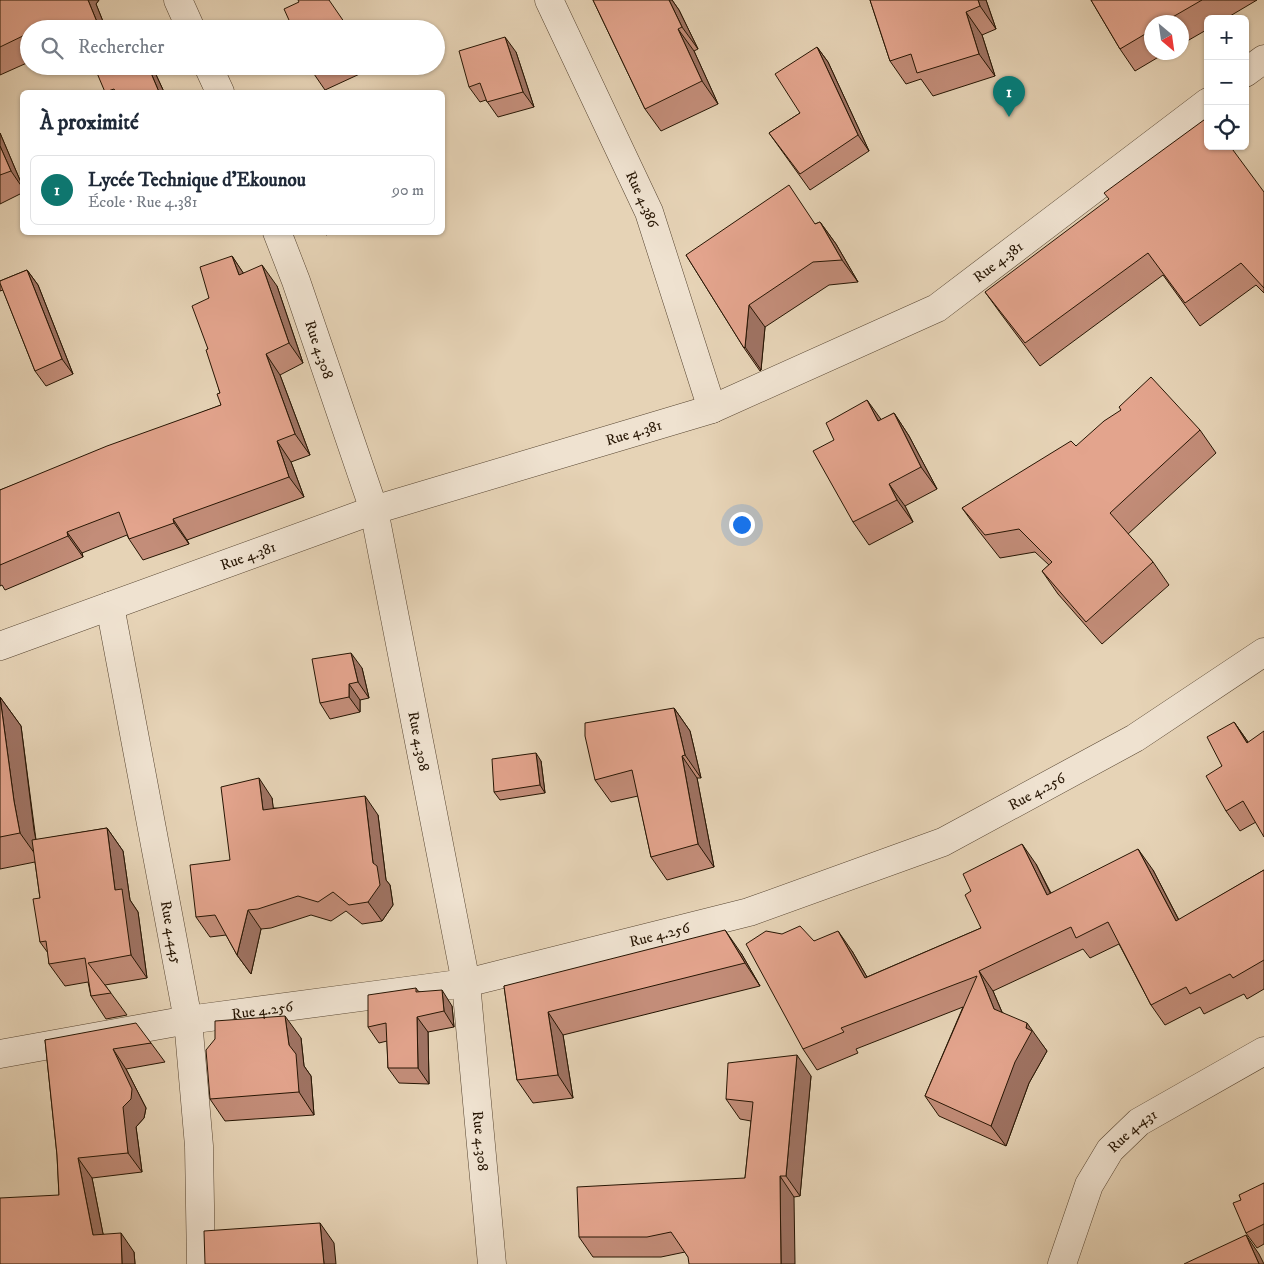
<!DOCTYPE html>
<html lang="fr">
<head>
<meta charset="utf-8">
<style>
  :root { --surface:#fff; --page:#f2f2f3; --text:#1f2937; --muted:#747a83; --line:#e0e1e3; --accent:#0f766e }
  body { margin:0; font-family:"IM FELL DW Pica",serif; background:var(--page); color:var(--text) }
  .controls { position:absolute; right:15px; top:15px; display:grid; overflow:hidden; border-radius:8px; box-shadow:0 1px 4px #0004 }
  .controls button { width:45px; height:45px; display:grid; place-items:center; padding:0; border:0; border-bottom:1px solid var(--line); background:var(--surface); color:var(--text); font:25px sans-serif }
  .compass { position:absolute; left:1144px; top:15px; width:45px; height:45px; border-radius:50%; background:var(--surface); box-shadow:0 1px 4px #0004; rotate:151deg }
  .you { position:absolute; left:741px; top:524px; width:18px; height:18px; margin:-12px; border:4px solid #fff; border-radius:50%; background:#1a73e8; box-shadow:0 0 0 8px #1a73e833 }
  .badge { display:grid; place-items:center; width:32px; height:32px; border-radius:50%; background:var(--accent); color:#fff; font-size:16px; font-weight:700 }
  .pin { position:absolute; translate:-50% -41px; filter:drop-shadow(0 1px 2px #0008) }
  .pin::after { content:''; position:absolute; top:26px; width:18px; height:15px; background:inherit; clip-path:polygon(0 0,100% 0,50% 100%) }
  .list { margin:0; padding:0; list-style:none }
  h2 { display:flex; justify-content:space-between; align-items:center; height:65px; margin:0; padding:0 20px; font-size:21px }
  h2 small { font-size:16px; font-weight:400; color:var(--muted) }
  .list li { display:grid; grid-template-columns:32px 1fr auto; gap:15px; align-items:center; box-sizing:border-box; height:70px; margin:0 10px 10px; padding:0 10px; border:1px solid var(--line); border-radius:8px }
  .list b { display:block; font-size:19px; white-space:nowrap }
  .list p { margin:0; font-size:16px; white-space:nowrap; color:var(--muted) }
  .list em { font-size:16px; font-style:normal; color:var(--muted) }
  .icon { flex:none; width:28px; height:28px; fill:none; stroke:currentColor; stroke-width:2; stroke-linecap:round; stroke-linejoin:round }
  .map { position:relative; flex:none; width:1264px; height:1264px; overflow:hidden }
  .search { position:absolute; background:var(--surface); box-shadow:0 1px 4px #0004; left:20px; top:20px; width:425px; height:55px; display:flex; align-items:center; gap:12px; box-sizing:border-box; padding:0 18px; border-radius:28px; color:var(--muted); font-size:19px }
  .panel { position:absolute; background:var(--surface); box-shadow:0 1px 4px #0004; left:20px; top:90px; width:425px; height:145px; border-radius:8px }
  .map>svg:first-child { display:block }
</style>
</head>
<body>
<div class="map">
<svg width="1264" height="1264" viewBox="0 0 1264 1264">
  <rect width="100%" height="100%" fill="#e6d3b6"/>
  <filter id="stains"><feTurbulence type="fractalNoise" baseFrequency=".004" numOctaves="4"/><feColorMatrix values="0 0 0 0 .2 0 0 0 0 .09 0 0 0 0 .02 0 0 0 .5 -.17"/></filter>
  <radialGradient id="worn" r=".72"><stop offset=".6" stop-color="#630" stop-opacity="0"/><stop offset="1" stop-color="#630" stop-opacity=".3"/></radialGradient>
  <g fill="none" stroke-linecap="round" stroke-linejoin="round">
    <defs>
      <g id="minor">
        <path d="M 178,0 L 191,29"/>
        <path id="s1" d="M 549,0 L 649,212 L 712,409"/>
        <path d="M 208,66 L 220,92"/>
        <path d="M 1245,73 L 1264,59"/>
        <path id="s2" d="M 277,232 L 296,281 L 374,510 L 466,983 L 492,1264"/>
        <path id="s3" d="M 110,606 L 188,1020 L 199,1146 L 201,1264"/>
        <path id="s4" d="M 0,646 L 374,510 L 712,409 L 937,308 L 1208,102"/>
        <path id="s5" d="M 0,1054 L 188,1020 L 466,983 L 749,912 L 943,842 L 1135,738 L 1264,652"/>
        <path id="s6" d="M 1062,1264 L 1089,1185 L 1110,1150 L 1139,1122 L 1264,1051"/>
      </g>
    </defs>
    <use href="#minor" stroke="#564430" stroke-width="29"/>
    <use href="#minor" stroke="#efe2d0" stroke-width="28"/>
  </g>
  <g fill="#c38d79" stroke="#261503">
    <path d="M 0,0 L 99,0 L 96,4 L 106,29 L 29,29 L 29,62 L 0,75 Z"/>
    <path d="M 593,0 L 672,0 L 679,10 L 698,49 L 694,51 L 718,104 L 661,131 L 645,109 Z"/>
    <path d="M 870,0 L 986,0 L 996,29 L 982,35 L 995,76 L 933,96 L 921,79 L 906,84 L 890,61 Z"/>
    <path d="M 1091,0 L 1257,0 L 1225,19 L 1208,19 L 1208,29 L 1182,44 L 1182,22 L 1152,22 L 1152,52 L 1167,52 L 1135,71 L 1120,49 Z"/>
    <path d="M 817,47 L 828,62 L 869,151 L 810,190 L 769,133 L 800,113 Z"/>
    <path d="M 516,52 L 534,107 L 498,117 L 486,100 L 480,102 L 469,87 Z"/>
    <path d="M 152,66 L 164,92 L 105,92 Z"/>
    <path d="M 310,66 L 361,66 L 364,72 L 325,90 L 314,74 Z"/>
    <path d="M 0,133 L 22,185 L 22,193 L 0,204 Z"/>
    <path d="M 1264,192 L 1264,293 L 1256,285 L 1200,326 L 1163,275 L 1040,366 L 1001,314 L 985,292 Z"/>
    <path d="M 820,222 L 836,244 L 858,282 L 829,285 L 765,327 L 761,370 L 760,371 L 744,348 L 686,255 L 815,224 Z"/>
    <path d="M 324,232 L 334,232 L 326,235 Z"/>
    <path d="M 232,256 L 243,273 L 277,286 L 303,363 L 280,375 L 310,455 L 291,462 L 304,497 L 187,540 L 189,544 L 143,560 L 129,539 L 127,535 L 82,553 L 83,557 L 5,590 L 2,585 L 0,586 L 0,490 L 221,405 L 220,393 L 208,349 L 209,298 Z"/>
    <path d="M 27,270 L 38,285 L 73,374 L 46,386 L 35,371 L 3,290 L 0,291 L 0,281 Z"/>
    <path d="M 894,413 L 909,436 L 937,489 L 905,506 L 913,522 L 869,545 L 853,522 L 881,420 Z"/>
    <path d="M 1200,430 L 1216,453 L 1128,534 L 1153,562 L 1169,585 L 1102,644 L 1058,594 L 1042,571 L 1049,565 L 1035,552 L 1000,558 L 978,530 L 962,508 L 1076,446 Z"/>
    <path d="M 362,668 L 369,698 L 360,700 L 360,712 L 330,719 L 320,703 Z"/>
    <path d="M 0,697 L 21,726 L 36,840 L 107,828 L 123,851 L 130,900 L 138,912 L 147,978 L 105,985 L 127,1015 L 106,1019 L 91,996 L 88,982 L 65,986 L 49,964 L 48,953 L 40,942 L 40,898 L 35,862 L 0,869 Z"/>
    <path d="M 674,708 L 690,731 L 701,778 L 697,778 L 714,867 L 667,880 L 651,857 L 638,796 L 611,802 L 595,780 Z"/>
    <path d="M 1234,722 L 1248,742 L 1256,822 L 1240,831 L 1226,811 L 1222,766 Z"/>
    <path d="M 541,761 L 545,793 L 500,800 L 494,792 Z"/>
    <path d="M 272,798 L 273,808 L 378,815 L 386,880 L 390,885 L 393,905 L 382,921 L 362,924 L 346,911 L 331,921 L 311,915 L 271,928 L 261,929 L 251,974 L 237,955 L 226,935 L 210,937 L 196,917 L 230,860 Z"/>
    <path d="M 1036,864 L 1051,893 L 1153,870 L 1179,920 L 1264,870 L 1264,989 L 1247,999 L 1244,994 L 1204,1014 L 1200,1007 L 1165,1025 L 1151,1005 L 1119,944 L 1090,958 L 1083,949 L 993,991 L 1002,1012 L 1041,1043 L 1047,1051 L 1029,1083 L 1006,1146 L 939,1116 L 925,1096 L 963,1007 L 856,1049 L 858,1053 L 817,1070 L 803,1049 L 814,941 L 852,951 L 867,977 L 981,928 L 971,891 Z"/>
    <path d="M 741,953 L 760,986 L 563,1035 L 573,1098 L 533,1103 L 517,1080 L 504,986 Z"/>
    <path d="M 416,988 L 418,991 L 452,1006 L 454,1027 L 428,1032 L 429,1084 L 399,1083 L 388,1068 L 387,1041 L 379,1043 L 368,1027 Z"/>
    <path d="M 301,1038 L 304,1066 L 311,1076 L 314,1115 L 225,1121 L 210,1099 Z"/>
    <path d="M 45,1040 L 151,1043 L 165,1062 L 126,1069 L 146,1108 L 144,1118 L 136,1127 L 142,1172 L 92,1178 L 103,1234 L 134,1252 L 135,1264 L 59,1195 L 57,1155 Z"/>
    <path d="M 811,1076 L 800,1196 L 794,1197 L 688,1257 L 685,1252 L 661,1257 L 593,1257 L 579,1237 L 745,1178 L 751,1121 L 740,1119 L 726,1099 Z"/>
    <path d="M 1264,1183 L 1264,1244 L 1257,1248 L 1246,1233 L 1241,1200 Z"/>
  </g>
  <g fill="#9f7363" stroke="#261503">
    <path d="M 88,0 L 99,0 L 96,4 L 106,29 L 102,29 L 97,22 Z"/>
    <path d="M 669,0 L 672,0 L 679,10 L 698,49 L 682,27 Z"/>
    <path d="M 978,0 L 986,0 L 996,29 L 980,6 Z"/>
    <path d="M 966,12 L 982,35 L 995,76 L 979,54 Z"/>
    <path d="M 678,29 L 694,51 L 718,104 L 702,81 Z"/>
    <path d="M 505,37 L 516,52 L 534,107 L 523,92 Z"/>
    <path d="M 817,47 L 828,62 L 869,151 L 858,135 Z"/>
    <path d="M 148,66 L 152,66 L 164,92 L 159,92 Z"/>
    <path d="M 0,133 L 22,185 L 22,187 L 11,171 L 0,146 Z"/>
    <path d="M 820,222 L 836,244 L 858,282 L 842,260 Z"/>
    <path d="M 232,256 L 246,277 L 239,275 Z"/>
    <path d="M 262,265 L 277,286 L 303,363 L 289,343 Z"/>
    <path d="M 27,270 L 38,285 L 73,374 L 62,359 Z"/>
    <path d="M 749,305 L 765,327 L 761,370 L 745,347 Z"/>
    <path d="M 266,354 L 280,375 L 310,455 L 295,434 Z"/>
    <path d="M 867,400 L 883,422 L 878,421 Z"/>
    <path d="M 894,413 L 909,436 L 937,489 L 921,467 Z"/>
    <path d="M 277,441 L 291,462 L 304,497 L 289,477 Z"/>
    <path d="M 889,484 L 905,506 L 913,522 L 897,500 Z"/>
    <path d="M 173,519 L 187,540 L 189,544 L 174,523 Z"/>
    <path d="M 67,532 L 82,553 L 83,557 L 68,536 Z"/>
    <path d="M 351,653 L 362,668 L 369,698 L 358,682 Z"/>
    <path d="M 349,684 L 360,700 L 360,712 L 349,697 Z"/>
    <path d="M 0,697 L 21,726 L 34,830 L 40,861 L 20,833 L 14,801 Z"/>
    <path d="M 674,708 L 690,731 L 701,778 L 685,755 Z"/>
    <path d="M 1234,722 L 1248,742 L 1247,743 Z"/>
    <path d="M 536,753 L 541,761 L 545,793 L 540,785 Z"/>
    <path d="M 682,756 L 697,778 L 714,867 L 698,844 Z"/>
    <path d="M 259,778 L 272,798 L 276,829 L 263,810 Z"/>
    <path d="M 365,796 L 378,815 L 386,880 L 390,885 L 393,905 L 382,921 L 368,902 L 373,863 Z"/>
    <path d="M 107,828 L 123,851 L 130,900 L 138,912 L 147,978 L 131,955 L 115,890 Z"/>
    <path d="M 1022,844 L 1036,864 L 1061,915 L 1047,895 Z"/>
    <path d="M 1138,849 L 1153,870 L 1190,942 L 1176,921 Z"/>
    <path d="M 248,910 L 261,929 L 251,974 L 237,955 Z"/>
    <path d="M 725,930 L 741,953 L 760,986 L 745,963 Z"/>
    <path d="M 838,931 L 852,951 L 879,998 L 865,978 Z"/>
    <path d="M 979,971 L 993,991 L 1009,1029 L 994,1009 Z"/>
    <path d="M 442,990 L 452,1006 L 454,1027 L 444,1011 Z"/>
    <path d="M 548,1012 L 563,1035 L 573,1098 L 558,1075 Z"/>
    <path d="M 285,1016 L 301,1038 L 304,1066 L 311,1076 L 314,1115 L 299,1092 L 289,1045 Z"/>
    <path d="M 417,1017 L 428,1032 L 429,1084 L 418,1068 Z"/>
    <path d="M 1027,1023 L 1047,1051 L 1029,1083 L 1006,1146 L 991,1126 L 1026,1028 Z"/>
    <path d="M 113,1049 L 126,1069 L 146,1108 L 144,1118 L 136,1127 L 142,1172 L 128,1153 Z"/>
    <path d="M 797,1055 L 811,1076 L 800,1196 L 786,1176 Z"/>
    <path d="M 78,1158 L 92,1178 L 107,1254 L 93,1235 Z"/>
    <path d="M 780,1176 L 794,1197 L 795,1264 L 781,1264 Z"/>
    <path d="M 320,1223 L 334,1243 L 336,1264 L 324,1264 Z"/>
    <path d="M 121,1233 L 134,1252 L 135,1264 L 122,1264 Z"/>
    <path d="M 1246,1235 L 1259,1254 L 1264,1264 L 1259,1264 Z"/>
  </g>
  <g fill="#e3a48d" stroke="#261503">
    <path d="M 0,0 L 88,0 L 97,22 L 82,29 L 43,29 L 42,27 L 38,29 L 29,29 L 29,33 L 0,47 Z"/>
    <path d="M 298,0 L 329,0 L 349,29 L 293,29 L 284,9 L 299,2 Z"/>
    <path d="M 593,0 L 669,0 L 682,27 L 678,29 L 702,81 L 645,109 Z"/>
    <path d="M 870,0 L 978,0 L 980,6 L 966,12 L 979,54 L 917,73 L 911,54 L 890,61 Z"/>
    <path d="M 1091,0 L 1202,0 L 1164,22 L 1152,22 L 1152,30 L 1120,49 Z"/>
    <path d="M 129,21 L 132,29 L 110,29 Z"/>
    <path d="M 505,37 L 523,92 L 487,102 L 480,83 L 469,87 L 459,51 Z"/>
    <path d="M 817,47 L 858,135 L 800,174 L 769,133 L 800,113 L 775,74 Z"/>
    <path d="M 94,66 L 148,66 L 159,92 L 116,92 L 114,89 L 105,92 Z"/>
    <path d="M 310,66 L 331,66 L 314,74 Z"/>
    <path d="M 1208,117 L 1208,146 L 1230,146 L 1264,192 L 1264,288 L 1241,263 L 1185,303 L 1148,253 L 1025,343 L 985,292 L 1109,199 L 1104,193 Z"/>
    <path d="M 0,146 L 11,171 L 0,175 Z"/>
    <path d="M 789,185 L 815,224 L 820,222 L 842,260 L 813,262 L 749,305 L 745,347 L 744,348 L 686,255 Z"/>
    <path d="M 232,256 L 239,275 L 262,265 L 289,343 L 266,354 L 295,434 L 277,441 L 289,477 L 173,519 L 174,523 L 129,539 L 119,512 L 67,532 L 68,536 L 0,565 L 0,490 L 107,446 L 221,405 L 217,394 L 220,393 L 206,350 L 208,349 L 192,306 L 209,298 L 200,267 Z"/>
    <path d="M 27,270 L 62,359 L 35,371 L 0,283 L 0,281 Z"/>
    <path d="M 1151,377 L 1200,430 L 1110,513 L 1153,562 L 1086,622 L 1042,571 L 1052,562 L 1019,529 L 985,535 L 962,508 L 1071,441 L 1076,446 L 1104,421 L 1121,410 L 1119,407 Z"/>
    <path d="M 867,400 L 878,421 L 894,413 L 921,467 L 889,484 L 897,500 L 853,522 L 813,451 L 834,440 L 826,423 Z"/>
    <path d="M 351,653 L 358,682 L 349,684 L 349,697 L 320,703 L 312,659 Z"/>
    <path d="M 0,697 L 14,801 L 20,833 L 0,837 Z"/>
    <path d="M 674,708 L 685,755 L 682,756 L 698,844 L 651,857 L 632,770 L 595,780 L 585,736 L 585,723 Z"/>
    <path d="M 1234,722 L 1247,743 L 1264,731 L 1264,837 L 1243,801 L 1226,811 L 1206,776 L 1222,766 L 1207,737 Z"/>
    <path d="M 536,753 L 540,785 L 494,792 L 492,759 Z"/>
    <path d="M 259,778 L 263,810 L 365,796 L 373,863 L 377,866 L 380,885 L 368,902 L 349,905 L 333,892 L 318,902 L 298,896 L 258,909 L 248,910 L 237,955 L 215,915 L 196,917 L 190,865 L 230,860 L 221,787 Z"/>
    <path d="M 107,828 L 115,890 L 122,889 L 131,955 L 88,963 L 111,993 L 91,996 L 85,958 L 49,964 L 46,941 L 40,942 L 33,899 L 40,898 L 32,840 Z"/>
    <path d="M 1022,844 L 1047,895 L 1138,849 L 1176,921 L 1264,870 L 1264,960 L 1233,978 L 1230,974 L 1190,994 L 1186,987 L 1151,1005 L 1108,922 L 1076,938 L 1071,927 L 979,971 L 994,1009 L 1027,1023 L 1026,1028 L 1032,1031 L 1015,1062 L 991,1126 L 925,1096 L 977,976 L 841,1028 L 844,1032 L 803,1049 L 746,944 L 766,931 L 782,934 L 800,926 L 814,941 L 838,931 L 865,978 L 981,928 L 965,895 L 971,891 L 963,874 Z"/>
    <path d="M 725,930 L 745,963 L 548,1012 L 558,1075 L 517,1080 L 504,986 Z"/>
    <path d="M 416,988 L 416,992 L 442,990 L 444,1011 L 417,1017 L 418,1068 L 388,1068 L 386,1023 L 368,1027 L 368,995 Z"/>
    <path d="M 285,1016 L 289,1045 L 296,1054 L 299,1092 L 210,1099 L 206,1050 L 215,1039 L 215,1021 Z"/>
    <path d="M 136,1023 L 151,1043 L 113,1049 L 132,1089 L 131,1099 L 123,1107 L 128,1153 L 78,1158 L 93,1235 L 121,1233 L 122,1264 L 0,1264 L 0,1198 L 59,1195 L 57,1155 L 45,1040 Z"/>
    <path d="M 797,1055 L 786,1176 L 780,1176 L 781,1264 L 689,1264 L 688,1257 L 671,1232 L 647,1237 L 579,1237 L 577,1187 L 745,1178 L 753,1102 L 726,1099 L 728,1063 Z"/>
    <path d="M 1264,1183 L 1264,1224 L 1246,1233 L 1233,1203 L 1241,1200 L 1239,1195 Z"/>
    <path d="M 320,1223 L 324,1264 L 205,1264 L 204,1231 Z"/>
    <path d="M 1246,1235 L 1259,1264 L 1184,1264 Z"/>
  </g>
  <g text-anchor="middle" stroke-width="4" stroke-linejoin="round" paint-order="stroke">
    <g font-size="15" fill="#261503" stroke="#efe2d0">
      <text dy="5" stroke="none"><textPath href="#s1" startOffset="220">Rue 4.386</textPath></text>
      <text dy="5" stroke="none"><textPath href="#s4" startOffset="1074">Rue 4.381</textPath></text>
      <text dy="5" stroke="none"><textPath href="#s2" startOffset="125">Rue 4.308</textPath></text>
      <text dy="5" stroke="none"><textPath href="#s4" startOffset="669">Rue 4.381</textPath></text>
      <text dy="5" stroke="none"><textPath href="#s4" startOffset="264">Rue 4.381</textPath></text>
      <text dy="5" stroke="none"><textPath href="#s2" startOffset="530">Rue 4.308</textPath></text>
      <text dy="5" stroke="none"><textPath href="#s5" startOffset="1076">Rue 4.256</textPath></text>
      <text dy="5" stroke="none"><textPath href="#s3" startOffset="332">Rue 4.445</textPath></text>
      <text dy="5" stroke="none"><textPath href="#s5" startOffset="671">Rue 4.256</textPath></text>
      <text dy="5" stroke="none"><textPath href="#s5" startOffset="266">Rue 4.256</textPath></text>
      <text dy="5" stroke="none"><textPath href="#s6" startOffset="154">Rue 4.431</textPath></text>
      <text dy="5" stroke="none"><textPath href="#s2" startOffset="935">Rue 4.308</textPath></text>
    </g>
  </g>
  <rect width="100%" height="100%" filter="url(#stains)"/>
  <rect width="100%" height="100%" fill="url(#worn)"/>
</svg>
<div class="controls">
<button>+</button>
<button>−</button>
<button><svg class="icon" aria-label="locate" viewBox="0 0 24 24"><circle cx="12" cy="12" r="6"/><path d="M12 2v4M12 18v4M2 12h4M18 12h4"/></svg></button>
</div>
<svg class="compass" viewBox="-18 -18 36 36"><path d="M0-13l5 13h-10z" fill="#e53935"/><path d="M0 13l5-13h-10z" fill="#747a83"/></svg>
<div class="you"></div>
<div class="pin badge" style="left:1009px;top:117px">1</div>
<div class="search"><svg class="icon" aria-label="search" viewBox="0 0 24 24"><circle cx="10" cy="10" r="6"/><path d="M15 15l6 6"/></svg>Rechercher</div>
<section class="panel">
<h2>À proximité<small></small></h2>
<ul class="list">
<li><span class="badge">1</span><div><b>Lycée Technique d'Ekounou</b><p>École · Rue 4.381</p></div><em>90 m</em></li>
</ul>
</section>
</div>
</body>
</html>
